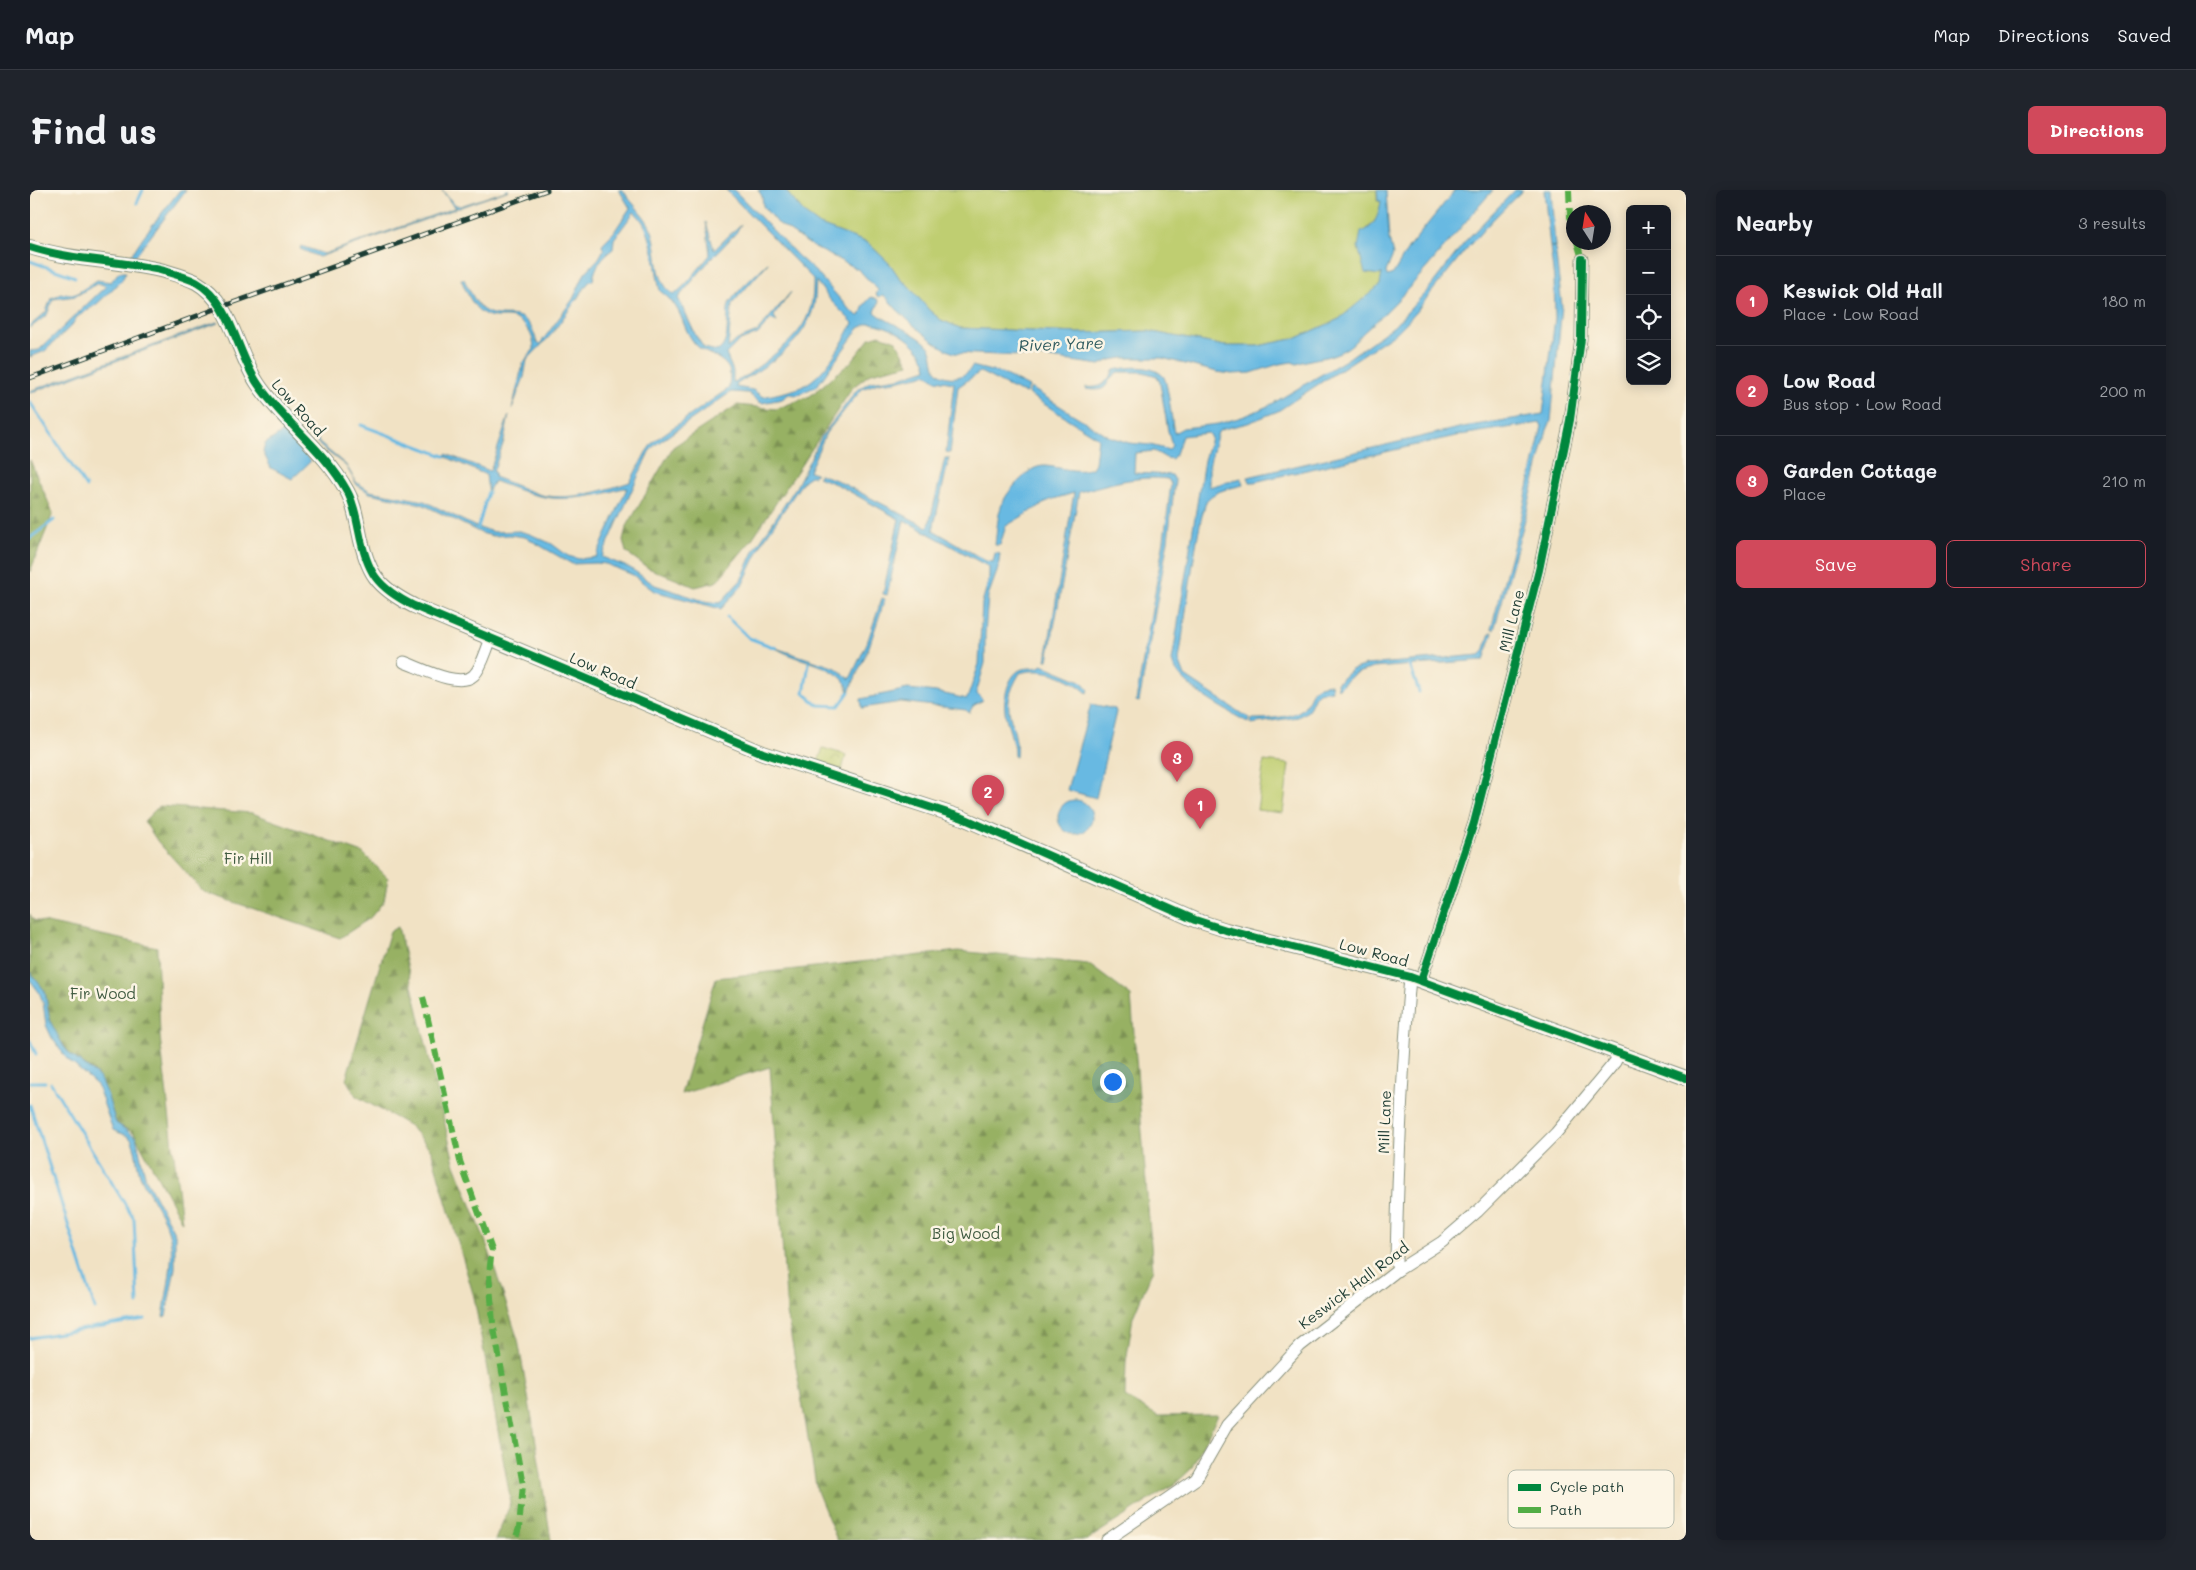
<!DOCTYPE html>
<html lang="en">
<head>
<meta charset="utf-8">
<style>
  :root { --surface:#171b24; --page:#20242c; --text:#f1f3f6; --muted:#9ea1a6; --line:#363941; --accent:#d1495b }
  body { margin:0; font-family:Mali,sans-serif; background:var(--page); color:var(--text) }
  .controls { position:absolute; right:15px; top:15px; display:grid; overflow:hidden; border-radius:8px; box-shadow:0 2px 12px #0003 }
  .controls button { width:45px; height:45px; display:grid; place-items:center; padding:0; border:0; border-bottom:1px solid var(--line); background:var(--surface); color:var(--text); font:25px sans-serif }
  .compass { position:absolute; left:1536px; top:15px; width:45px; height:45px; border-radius:50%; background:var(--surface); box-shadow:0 2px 12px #0003; rotate:348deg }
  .you { position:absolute; left:1082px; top:891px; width:18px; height:18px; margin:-12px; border:4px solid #fff; border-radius:50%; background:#1a73e8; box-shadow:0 0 0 8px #1a73e833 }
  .badge { display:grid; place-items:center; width:32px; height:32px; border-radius:50%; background:var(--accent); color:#fff; font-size:16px; font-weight:700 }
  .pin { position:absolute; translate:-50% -41px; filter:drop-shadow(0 1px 2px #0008) }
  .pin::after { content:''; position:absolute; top:26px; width:18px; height:15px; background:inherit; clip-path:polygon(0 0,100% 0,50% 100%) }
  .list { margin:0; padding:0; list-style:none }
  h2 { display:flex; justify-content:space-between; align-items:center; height:65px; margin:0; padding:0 20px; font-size:21px }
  h2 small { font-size:16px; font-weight:400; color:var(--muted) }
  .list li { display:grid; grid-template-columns:32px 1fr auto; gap:15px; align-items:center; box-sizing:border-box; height:90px; padding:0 20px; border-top:1px solid var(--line) }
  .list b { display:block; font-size:19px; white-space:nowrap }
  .list p { margin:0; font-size:16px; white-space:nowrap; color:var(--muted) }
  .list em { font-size:16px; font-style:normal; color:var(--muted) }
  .actions { display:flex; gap:10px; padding:15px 20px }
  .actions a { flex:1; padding:11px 0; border:1px solid var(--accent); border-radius:8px; text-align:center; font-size:18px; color:var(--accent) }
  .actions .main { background:var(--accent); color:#fff }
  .icon { flex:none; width:28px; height:28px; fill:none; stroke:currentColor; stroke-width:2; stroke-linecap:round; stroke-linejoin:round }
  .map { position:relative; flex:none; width:1656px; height:1350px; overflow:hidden; border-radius:8px }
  header { display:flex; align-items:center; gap:30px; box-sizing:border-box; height:70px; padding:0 25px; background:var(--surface); border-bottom:1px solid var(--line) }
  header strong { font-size:24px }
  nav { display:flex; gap:28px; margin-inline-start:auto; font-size:18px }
  .intro { display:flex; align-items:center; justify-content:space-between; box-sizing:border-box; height:120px; padding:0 30px }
  h1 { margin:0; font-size:35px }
  .button { padding:12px 22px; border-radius:8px; background:var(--accent); color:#fff; font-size:18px; font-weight:700 }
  main { display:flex; gap:30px; padding:0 30px }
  aside { flex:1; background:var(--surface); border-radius:8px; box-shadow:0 2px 12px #0003 }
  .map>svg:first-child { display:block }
</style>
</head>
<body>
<header>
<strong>Map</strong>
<nav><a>Map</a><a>Directions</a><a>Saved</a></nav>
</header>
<div class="intro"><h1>Find us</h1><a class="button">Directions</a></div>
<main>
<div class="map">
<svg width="1656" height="1350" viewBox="0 0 1656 1350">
  <defs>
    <pattern id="forest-firs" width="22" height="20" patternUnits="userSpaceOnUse" patternTransform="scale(1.25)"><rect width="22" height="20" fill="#97b163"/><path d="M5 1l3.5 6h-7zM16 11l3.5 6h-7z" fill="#7b9152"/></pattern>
    <pattern id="park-crowns" width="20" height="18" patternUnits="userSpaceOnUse" patternTransform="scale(1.25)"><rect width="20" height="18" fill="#bfce71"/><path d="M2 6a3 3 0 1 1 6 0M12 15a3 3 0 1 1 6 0" fill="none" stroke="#9ba85e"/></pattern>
  </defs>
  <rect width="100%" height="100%" fill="#fcf5e5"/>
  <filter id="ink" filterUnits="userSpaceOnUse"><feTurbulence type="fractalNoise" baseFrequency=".02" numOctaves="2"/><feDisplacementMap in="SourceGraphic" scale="10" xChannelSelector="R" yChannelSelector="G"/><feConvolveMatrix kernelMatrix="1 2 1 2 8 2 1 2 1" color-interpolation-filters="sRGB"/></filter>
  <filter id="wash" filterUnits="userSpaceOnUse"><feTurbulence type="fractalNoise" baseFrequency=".0096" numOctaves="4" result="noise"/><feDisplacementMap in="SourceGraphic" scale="20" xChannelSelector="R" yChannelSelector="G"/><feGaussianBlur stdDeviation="1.12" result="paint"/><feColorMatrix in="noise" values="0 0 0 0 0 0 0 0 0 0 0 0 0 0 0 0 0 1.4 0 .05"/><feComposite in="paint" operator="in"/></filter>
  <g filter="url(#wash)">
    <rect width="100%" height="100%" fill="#f1e2c4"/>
    <g fill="#bfce71" stroke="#6f8652">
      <path d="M 755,0 L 1347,0 L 1347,11 L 1351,11 C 1349,30 1347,28 1335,41 L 1353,87 L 1350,95 L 1343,102 L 1309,129 L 1267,148 L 1228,156 L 1195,156 L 1118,141 L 1049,143 L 930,138 L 911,130 L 899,120 L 877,94 L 871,90 L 860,74 L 838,53 L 790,35 L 775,24 Z"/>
      <path d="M 1234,571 L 1259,574 L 1253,623 L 1227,620 Z"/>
    </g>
    <g fill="url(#forest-firs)" stroke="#5b774c">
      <path d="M 850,145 L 866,151 L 879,174 L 841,183 L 823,197 L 720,352 L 686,392 L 665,397 L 618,378 L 596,362 L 593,350 L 596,338 L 643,257 L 707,215 L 746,219 L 780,206 L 821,172 L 840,148 Z"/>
      <path d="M 0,270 L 23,323 L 0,382 Z"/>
      <path d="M 129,616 L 222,623 L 333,663 L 358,688 L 354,711 L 340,728 L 310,748 L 174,702 L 128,652 L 114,631 Z"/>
      <path d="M 0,724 L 3,730 L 127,757 L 130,847 L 152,1032 L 104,943 L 86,933 L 77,904 L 67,884 L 41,865 L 28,847 L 20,831 L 15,801 L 0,782 Z"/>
      <path d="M 368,737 L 424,972 L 457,1055 L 488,1150 L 504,1240 L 521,1350 L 465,1350 L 481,1313 L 444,1107 L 401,960 L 380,936 L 326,906 L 316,889 L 360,741 Z"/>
      <path d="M 928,761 L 1058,774 L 1101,806 L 1123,1079 L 1103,1127 L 1096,1172 L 1095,1207 L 1128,1226 L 1188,1225 L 1161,1279 L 1146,1293 L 1057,1350 L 807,1350 L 787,1301 L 757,1123 L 740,877 L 651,904 L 686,788 Z"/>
    </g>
    <path fill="url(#park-crowns)" stroke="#6f8652" d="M 793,558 L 816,565 L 812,580 L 788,572 Z"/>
    <g fill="#67b9e2" stroke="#437b8b" fill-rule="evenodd">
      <path d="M 150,0 L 156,0 L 102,71 L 98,70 L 113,47 Z"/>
      <path d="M 412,0 L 424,14 L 430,16 L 479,0 L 289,67 L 270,59 L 271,56 L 294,64 L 427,17 L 423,16 Z"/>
      <path d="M 589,0 L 593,0 C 602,15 616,25 622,41 C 630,62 623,90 644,105 L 656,94 L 680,65 L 676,32 L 684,60 L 711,34 L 706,43 L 680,70 L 648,108 L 666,146 L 674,158 L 687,161 C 702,154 695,127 699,114 C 702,106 731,79 739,72 L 702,114 L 698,158 L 707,150 L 727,142 L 761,102 L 744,126 L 747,132 L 741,129 L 728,144 L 708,152 L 696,164 L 703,181 L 703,192 C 713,190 723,180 732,174 C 764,149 785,134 783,89 L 696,0 L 704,0 L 768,66 L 787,83 L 817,117 L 828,126 L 830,126 L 834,115 L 841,107 L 847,109 L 849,112 L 845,122 C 857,133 891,144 900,158 C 905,166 901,180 912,185 C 922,190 937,187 942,176 L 973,184 L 999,197 L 996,203 C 984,201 963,188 950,182 L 928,197 L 920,263 L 916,262 L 924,193 L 906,190 L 897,184 L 866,191 L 848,193 L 832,199 L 796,243 L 779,281 L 786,283 L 784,286 L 780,286 L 774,290 L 733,351 L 712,396 L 691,419 L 624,401 L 603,385 L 576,374 L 566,373 L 542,374 L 495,347 L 480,345 L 463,346 L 451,343 L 392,314 L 340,303 L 327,295 L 316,276 L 290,256 L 282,245 L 283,242 L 286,242 L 289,253 L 316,275 L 326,292 L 340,301 L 394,311 L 448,338 L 465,342 L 489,341 L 500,344 L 522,354 L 538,366 L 549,369 L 566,367 L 597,298 C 588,298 577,304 567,305 C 520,313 507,307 464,291 L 458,302 L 456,285 L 414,266 L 416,264 L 460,281 L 479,225 L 474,251 L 463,282 L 465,283 L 464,287 C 479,292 493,299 508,304 C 536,312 573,301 600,292 L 616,262 L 624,251 L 699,198 C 699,191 702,182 697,176 C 689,165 675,165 666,155 C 649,135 656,120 630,101 C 625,78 623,36 604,22 L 584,49 L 583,59 C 572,67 565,76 563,90 L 559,92 L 521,145 L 497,170 L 494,187 L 482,219 L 493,173 L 504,159 C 504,152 502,146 499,141 C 481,116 470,135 451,122 C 442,116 435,99 431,89 L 434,89 C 437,96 446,114 452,119 C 473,135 496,109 507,153 L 510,154 L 543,109 L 555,83 L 569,68 L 574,59 L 572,57 L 573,53 L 584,42 L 600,18 ZM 786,91 L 801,111 L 823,133 C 812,154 796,183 775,195 C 765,201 745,204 733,207 L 723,200 L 706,197 L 707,194 C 737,175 770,157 782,122 C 786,112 785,101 786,91 ZM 839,133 C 861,135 894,154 897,179 L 869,188 L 840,192 L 827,200 L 792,246 L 766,297 L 725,359 L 711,390 L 690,413 L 674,411 L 625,395 L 600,378 L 572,367 L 619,262 L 625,255 L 701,202 L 718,203 L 729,212 L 732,213 L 752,209 L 759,204 L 767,205 L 787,196 L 829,138 Z"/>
      <path d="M 728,0 L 755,0 L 775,24 L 790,35 L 838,53 L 860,74 L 871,90 L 877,94 L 899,120 L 911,130 L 930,138 L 1049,143 L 1118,141 L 1195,156 L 1228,156 L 1267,148 L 1309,129 L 1350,95 L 1352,83 L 1350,85 L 1335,83 L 1328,57 L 1331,42 C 1345,38 1349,24 1351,11 L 1348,11 L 1347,0 L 1356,0 L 1359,49 L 1363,65 L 1356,82 L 1357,86 L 1363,84 L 1379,57 L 1425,0 L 1463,0 C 1420,48 1383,100 1334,142 C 1328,148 1322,156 1314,160 C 1296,170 1284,167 1267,174 L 1262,172 L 1249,174 L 1221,183 L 1202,184 L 1187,182 L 1132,168 L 1093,168 L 1080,170 L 1070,175 L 1013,167 L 924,163 C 905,156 869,124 856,107 L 853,105 L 849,107 L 846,105 L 848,100 L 829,80 L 782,56 L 745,31 L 733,16 L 732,6 Z"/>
      <path d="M 1485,0 L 1493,0 C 1465,26 1440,53 1417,83 C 1400,103 1386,124 1367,142 L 1248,221 L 1218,233 L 1193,239 L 1188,242 L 1179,276 L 1179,297 L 1211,288 L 1213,295 C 1202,298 1186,300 1178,309 C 1168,320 1153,447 1149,470 L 1155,486 L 1212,524 L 1220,528 L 1219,533 C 1196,520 1149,497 1142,471 L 1174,270 L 1181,248 L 1178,243 L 1152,246 L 1146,264 L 1142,269 L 1136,268 L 1124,261 L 1105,263 L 1104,283 L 1142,285 L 1145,290 L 1138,350 L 1109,512 L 1106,511 L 1134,350 L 1141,294 L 1138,289 C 1107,285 1078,294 1049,302 L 1018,470 L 1016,470 L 1044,303 L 1020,310 L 976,336 L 970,355 L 965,355 C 969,323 967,311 992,288 C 999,281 1005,276 1015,276 C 1030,277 1048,284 1062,278 L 1065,273 L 1068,248 L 998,204 L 1001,198 L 1078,246 L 1099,253 L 1120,255 L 1139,260 L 1142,255 L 1138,241 L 1130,193 L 1127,186 L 1113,182 L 1088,182 C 1072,192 1083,203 1056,199 L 1056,197 C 1072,199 1076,193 1084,180 C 1097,177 1122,174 1133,186 C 1138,191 1142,233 1144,243 L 1153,238 L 1188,234 L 1215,226 L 1240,215 L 1316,170 L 1364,136 L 1397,101 L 1438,48 Z"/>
      <path d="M 1514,0 L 1521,0 L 1525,56 L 1520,57 Z"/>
      <path d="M 1520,57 L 1525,57 L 1532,116 L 1521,231 L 1517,240 L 1494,333 L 1464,440 L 1461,439 L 1492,324 L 1512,236 L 1510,233 L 1430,245 L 1224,292 L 1220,292 L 1218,287 L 1433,237 L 1513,224 L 1525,128 L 1524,89 Z"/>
      <path d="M 89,82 L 96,82 L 92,90 L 67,114 L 47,127 L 42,135 L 15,161 L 0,167 L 0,161 L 9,160 L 76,96 L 68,93 L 46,106 L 23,109 L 17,125 L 0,138 L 0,136 L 16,122 L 21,108 L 31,104 L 46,104 L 67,90 L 81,92 Z"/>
      <path d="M 187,132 L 188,133 L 0,203 L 0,201 Z"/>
      <path d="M 254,241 L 281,271 L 262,289 L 241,278 L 233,262 L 235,254 Z"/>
      <path d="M 915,268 L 919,268 L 903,340 L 956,371 L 963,372 L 965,363 L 970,364 L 968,379 L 958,406 L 955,444 L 955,473 L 947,500 L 947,504 L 953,510 L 943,516 L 939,523 L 936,520 L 871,512 L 832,518 L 831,509 L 878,499 L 906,502 L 937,509 L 949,474 L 952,413 L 959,389 L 959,377 L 874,330 L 857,405 L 853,404 L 869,329 L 808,295 L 788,287 L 789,284 L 806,290 L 897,337 L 899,335 Z"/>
      <path d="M 852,408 L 855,409 L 839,457 L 819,502 C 814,474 766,472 746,458 L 806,478 L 820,489 L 837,453 Z"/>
      <path d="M 1460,443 L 1463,443 L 1454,470 L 1343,478 L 1324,484 L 1308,499 L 1307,493 L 1321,480 L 1336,475 L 1450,465 L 1454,461 Z"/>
      <path d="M 1013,475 L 1051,491 L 1059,500 L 1057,503 C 1040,487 1013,476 990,483 C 965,523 990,531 986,567 L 984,566 C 984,547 977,538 975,521 C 973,509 978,488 988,481 C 996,476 1006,480 1013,475 Z"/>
      <path d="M 1301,494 L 1302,500 L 1289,502 L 1285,506 L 1278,521 L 1268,527 L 1221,534 L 1222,529 C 1235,529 1266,528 1274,517 C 1286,503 1276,496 1301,494 Z"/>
      <path d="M 1061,514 L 1085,519 L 1086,522 L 1066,608 L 1037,600 Z"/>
      <circle cx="1045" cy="627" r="17"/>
      <path d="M 0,782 L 15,801 L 20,831 L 34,857 L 41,865 L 69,887 L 77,904 L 86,933 L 106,947 L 116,989 L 145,1044 L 145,1078 L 136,1126 L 133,1127 C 136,1104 145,1069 140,1047 C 135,1026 120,1007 111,988 C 107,979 106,954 100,948 C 96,944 88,943 83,940 L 67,895 L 37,869 L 22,848 L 16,835 L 13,812 L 9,802 L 0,790 Z"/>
    </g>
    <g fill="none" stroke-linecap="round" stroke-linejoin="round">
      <g stroke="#67b9e2" stroke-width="3">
        <path d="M 107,13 L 113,0"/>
        <path d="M 0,71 L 45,87"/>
        <path d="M 0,212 L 56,297"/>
        <path d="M 331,235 L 414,266"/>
        <path d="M 448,338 L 458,302"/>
        <path d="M 0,348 L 24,330"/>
        <path d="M 697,427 L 719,448 L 746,458"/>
        <path d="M 779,473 L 774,503 L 788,515 L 809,516 L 819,502"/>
        <path d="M 1380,475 L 1389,502"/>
        <path d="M 0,851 L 6,864"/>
        <path d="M 0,892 L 15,892"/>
        <path d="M 21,893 L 104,1029 L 108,1114"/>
        <path d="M 0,915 L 65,1119"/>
        <path d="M 0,1148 L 115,1129"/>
      </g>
    </g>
  </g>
  <g filter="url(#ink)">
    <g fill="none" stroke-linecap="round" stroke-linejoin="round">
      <defs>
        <g id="minor">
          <path d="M 374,472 C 391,478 429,499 444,485 C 452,477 456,460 461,449"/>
          <path d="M 1391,791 L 1444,633 L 1509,380 L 1540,230 L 1551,149 L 1552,69"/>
          <path d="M 1368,1080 L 1366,1071 C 1368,976 1372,881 1380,787"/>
          <path d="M 1077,1350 L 1166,1289 L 1197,1235 L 1270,1156 L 1368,1080 L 1412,1052 L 1448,1021 L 1526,943 L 1585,872 L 1589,863"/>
        </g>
        <path id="tertiary" d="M 0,57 C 43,71 90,70 134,81 C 144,84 156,87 166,92 C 202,112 206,162 228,194 C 254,233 294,259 317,301 C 324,313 326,327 329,341 C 337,382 346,397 384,416 L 733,563 L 933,628 L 1165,730 L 1196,740 L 1380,787 L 1656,888"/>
      </defs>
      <use href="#minor" stroke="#88907c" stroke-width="13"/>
      <use href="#tertiary" stroke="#88907c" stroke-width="16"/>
      <use href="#minor" stroke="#fff" stroke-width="11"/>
      <use href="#tertiary" stroke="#fff" stroke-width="14"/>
      <defs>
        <path id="rail" d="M 0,188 L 191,117 L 517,0"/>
      </defs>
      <use href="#rail" stroke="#1f3d34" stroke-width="5"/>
      <use href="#rail" stroke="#fcf5e5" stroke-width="3" stroke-dasharray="9" stroke-linecap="butt"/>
      <g stroke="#52ad45" stroke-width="6" stroke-dasharray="12 6" stroke-linecap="butt">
        <path d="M 1539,0 L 1540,27 L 1544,40"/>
        <path d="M 1547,52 L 1552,69"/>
        <path d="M 393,807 L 430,971 L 462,1060 L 459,1083 L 463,1133 L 493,1295 L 489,1338 L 485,1350"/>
      </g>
      <defs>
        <g id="cycleway">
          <path d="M 0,57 C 43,71 90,70 134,81 C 144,84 156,87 166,92 C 202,112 206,162 228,194 C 254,233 294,259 317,301 C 324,313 326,327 329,341 C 337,382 346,397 384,416 L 733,563 L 933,628 L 1165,730 L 1196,740 L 1380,787 L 1656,888"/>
          <path d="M 1391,791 L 1444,633 L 1509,380 L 1540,230 L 1551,149 L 1552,69"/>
        </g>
      </defs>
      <use href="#cycleway" stroke="#fcf5e5" stroke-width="11"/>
      <use href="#cycleway" stroke="#00873e" stroke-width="8"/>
    </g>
  </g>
  <g text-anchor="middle" stroke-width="5" stroke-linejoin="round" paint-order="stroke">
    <g font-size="15" fill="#1f3d34" stroke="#fcf5e5">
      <text transform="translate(268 218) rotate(48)" y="5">Low Road</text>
      <text transform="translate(1482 431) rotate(-76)" y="5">Mill Lane</text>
      <text transform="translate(573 481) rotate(23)" y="5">Low Road</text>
      <text transform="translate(1344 763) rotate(15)" y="5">Low Road</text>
      <text transform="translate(1355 932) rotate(-88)" y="5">Mill Lane</text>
      <text transform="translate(1324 1096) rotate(-37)" y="5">Keswick Hall Road</text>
    </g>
    <g font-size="15" fill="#3f5a40" stroke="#fcf5e5">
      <text x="218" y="674">Fir Hill</text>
      <text x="73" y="809">Fir Wood</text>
      <text x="936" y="1049">Big Wood</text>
    </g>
    <g font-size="16" font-style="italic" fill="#315c60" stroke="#fcf5e5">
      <text transform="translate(1031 154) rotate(-2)" y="6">River Yare</text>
    </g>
  </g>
  <rect x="1478" y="1280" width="166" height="58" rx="8" fill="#fcf5e5" stroke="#babeb0" stroke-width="1"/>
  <rect x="1488" y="1294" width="23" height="7" fill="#00873e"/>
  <rect x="1488" y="1317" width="23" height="6" fill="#52ad45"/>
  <g font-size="14" fill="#1f3d34">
    <text x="1520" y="1302">Cycle path</text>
    <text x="1520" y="1325">Path</text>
  </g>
</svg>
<div class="controls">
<button>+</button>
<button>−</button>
<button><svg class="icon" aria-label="locate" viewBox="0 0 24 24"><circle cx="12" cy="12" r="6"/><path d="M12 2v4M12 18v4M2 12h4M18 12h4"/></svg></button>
<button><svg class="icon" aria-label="layers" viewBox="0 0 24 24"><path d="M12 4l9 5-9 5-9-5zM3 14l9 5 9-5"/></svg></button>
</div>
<svg class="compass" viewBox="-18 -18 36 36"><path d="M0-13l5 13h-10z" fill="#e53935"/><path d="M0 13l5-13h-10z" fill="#9ea1a6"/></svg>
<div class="you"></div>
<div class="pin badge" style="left:1170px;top:639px">1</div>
<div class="pin badge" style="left:958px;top:626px">2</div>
<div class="pin badge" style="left:1147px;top:592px">3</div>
</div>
<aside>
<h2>Nearby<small>3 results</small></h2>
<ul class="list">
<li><span class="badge">1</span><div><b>Keswick Old Hall</b><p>Place · Low Road</p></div><em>180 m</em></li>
<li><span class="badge">2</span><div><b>Low Road</b><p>Bus stop · Low Road</p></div><em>200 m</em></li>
<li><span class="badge">3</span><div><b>Garden Cottage</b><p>Place</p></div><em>210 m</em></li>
</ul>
<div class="actions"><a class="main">Save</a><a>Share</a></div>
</aside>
</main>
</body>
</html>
